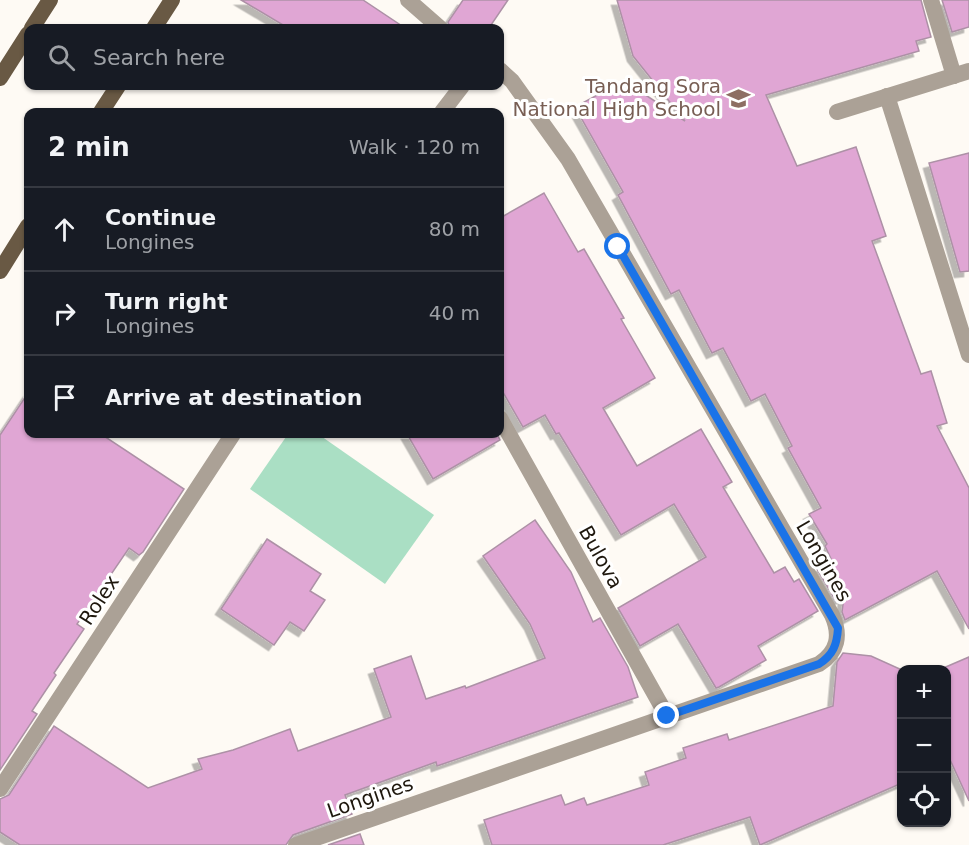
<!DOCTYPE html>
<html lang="en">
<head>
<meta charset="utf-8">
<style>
  :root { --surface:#171b24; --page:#242831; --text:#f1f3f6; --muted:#9ea1a6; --line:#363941 }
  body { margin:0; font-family:"DejaVu Sans",sans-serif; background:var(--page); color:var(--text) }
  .controls { position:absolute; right:18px; bottom:18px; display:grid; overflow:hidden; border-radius:12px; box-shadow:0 2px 4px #0004 }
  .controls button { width:54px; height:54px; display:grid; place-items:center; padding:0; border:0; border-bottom:2px solid var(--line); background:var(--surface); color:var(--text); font:30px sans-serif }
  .stop { position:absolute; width:18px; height:18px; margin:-14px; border:4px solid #1a73e8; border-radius:50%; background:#fff }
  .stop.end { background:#1a73e8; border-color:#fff; box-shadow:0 2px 6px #0008 }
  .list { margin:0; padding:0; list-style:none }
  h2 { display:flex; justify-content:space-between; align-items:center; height:78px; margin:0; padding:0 24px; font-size:26px }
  h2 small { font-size:20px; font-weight:400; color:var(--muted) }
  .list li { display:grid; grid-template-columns:39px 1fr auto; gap:18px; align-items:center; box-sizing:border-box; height:84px; padding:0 24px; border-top:2px solid var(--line) }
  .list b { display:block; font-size:22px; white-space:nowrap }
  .list p { margin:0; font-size:20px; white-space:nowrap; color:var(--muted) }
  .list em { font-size:20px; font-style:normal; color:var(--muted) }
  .icon { flex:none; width:33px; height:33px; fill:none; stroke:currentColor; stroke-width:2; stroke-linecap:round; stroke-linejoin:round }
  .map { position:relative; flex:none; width:969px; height:845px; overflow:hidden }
  .search { position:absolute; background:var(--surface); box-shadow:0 2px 4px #0004; left:24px; top:24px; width:480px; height:66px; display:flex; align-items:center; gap:15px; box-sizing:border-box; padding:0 21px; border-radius:12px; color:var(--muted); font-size:22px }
  .panel { position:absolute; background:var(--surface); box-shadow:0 2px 4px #0004; left:24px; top:108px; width:480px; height:330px; border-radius:12px }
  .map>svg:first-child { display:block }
</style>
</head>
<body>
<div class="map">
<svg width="969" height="845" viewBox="0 0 969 845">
  <defs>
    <filter id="shadow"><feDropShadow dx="-5.5" dy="5.5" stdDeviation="0" flood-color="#0004"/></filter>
  </defs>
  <rect width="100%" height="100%" fill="#fefaf4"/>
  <path fill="#aadfc4" d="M 288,434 L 318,434 L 434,515 L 385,584 L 250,489 Z"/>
  <g fill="#e0a6d4" stroke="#ad91a6" stroke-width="1.5" filter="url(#shadow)">
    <path d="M 241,0 L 363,0 L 405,28 L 288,28 Z"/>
    <path d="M 463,0 L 508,0 L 489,28 L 450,28 L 448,22 Z"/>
    <path d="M 617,0 L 921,0 L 931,37 L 916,41 L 919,51 L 766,95 L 797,166 L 856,147 L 886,236 L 872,241 L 921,374 L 931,371 L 947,423 L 937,426 L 969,488 L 969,629 L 937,571 L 845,620 L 842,612 L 844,597 L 836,601 L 817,569 L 832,561 L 825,546 L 827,544 L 809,514 L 821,508 L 788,448 L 792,446 L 765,394 L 751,401 L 723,348 L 712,353 L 679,290 L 671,294 L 618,195 L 623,192 L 575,107 L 614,86 L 632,86 L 685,121 L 633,56 Z"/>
    <path d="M 942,0 L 969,0 L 969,27 L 952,32 Z"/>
    <path d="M 969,153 L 969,271 L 960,272 L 929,163 Z"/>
    <path d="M 544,193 L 578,252 L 584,249 L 624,318 L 621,319 L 655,378 L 603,408 L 637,466 L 701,429 L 732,482 L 723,487 L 774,573 L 785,567 L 794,582 L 799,579 L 818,611 L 758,646 L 766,660 L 719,687 L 716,688 L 678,624 L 640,646 L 618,608 L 706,557 L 674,504 L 621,535 L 559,433 L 556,434 L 545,415 L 523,427 L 500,387 L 500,218 Z"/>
    <path d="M 28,393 L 28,434 L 101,434 L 184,489 L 143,552 L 139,555 L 129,548 L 77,624 L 84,629 L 54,673 L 56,675 L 32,711 L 37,714 L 0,770 L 0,435 Z"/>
    <path d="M 407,434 L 497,434 L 500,440 L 433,479 Z"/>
    <path d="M 535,520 L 571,572 L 593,622 L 600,618 L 628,667 L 638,697 L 437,766 L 436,762 L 345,795 L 352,814 L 293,835 L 286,845 L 20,845 L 0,832 L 0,799 L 9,795 L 54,726 L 148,788 L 202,769 L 198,759 L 233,750 L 290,729 L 298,751 L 391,717 L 374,669 L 411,656 L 426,699 L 465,686 L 466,688 L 545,658 L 530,624 L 483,556 Z"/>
    <path d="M 267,539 L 321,574 L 310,591 L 325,600 L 304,631 L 290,622 L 274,645 L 221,609 Z"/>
    <path d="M 843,653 L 871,656 L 902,670 L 902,783 L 760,845 L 750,817 L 663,845 L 492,845 L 484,820 L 561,795 L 565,805 L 584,798 L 587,805 L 649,785 L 645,772 L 686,758 L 683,748 L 727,734 L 729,740 L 833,706 L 837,662 Z"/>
    <path d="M 969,657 L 969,801 L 946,751 L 946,669 L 941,669 Z"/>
    <path d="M 360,834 L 364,845 L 328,845 Z"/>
  </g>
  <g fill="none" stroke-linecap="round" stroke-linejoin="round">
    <g stroke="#aba196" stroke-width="16">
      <path d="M 408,0 L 440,28"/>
      <path d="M 931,0 L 954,76"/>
      <path d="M 887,96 L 969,355"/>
      <path d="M 442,112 L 462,86"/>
      <path d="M 837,112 L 969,71"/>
      <path d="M 500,418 L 667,716"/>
      <path d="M 0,789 L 233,434"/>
      <path d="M 296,845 L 819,664 C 838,652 841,635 832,615 L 568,159 L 512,81 L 500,70"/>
    </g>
    <g stroke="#695944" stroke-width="16">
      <path d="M 32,28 L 50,0"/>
      <path d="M 154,28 L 172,0"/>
      <path d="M 0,78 L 28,34"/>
      <path d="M 101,112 L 118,86"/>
      <path d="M 0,271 L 28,226"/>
    </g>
  </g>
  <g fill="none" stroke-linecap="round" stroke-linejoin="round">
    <path stroke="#1a73e8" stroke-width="8" d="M 618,247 L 838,628 C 837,645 833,655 819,664 L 667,716"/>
  </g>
  <defs>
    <symbol id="school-bare" viewBox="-9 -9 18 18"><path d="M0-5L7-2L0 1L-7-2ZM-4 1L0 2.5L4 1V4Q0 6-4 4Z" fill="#8d6e63" stroke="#fff" stroke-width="2.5" paint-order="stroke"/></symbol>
  </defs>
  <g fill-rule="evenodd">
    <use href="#school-bare" x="722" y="82" width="33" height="33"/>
  </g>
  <g text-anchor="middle" stroke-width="6" stroke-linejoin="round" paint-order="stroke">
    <g font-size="20" fill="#785e54" stroke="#fff" text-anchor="end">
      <text x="721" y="93">Tandang Sora<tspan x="721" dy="23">National High School</tspan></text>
    </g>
    <g font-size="20" fill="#1e170d" stroke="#fff">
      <text transform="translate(601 557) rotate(61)" y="7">Bulova</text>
      <text transform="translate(824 561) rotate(60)" y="7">Longines</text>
      <text transform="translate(99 600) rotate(-57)" y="7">Rolex</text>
      <text transform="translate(370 797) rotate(-19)" y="7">Longines</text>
    </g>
  </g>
</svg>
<div class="controls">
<button>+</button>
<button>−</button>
<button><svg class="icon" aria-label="locate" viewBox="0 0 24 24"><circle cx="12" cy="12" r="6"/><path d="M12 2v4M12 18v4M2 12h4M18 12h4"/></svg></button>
</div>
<div class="stop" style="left:618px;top:247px"></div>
<div class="stop end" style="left:667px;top:716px"></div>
<div class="search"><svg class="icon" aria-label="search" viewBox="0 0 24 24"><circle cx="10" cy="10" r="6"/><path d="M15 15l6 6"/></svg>Search here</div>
<section class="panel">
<h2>2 min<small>Walk · 120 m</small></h2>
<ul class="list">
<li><svg class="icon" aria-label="ahead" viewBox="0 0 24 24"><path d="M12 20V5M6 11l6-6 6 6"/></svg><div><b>Continue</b><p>Longines</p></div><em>80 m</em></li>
<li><svg class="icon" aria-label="right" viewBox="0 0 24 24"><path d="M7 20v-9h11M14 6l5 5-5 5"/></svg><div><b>Turn right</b><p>Longines</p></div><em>40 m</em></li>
<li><svg class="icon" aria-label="arrive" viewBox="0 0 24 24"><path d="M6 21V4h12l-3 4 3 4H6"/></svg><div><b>Arrive at destination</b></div></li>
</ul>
</section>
</div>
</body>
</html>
